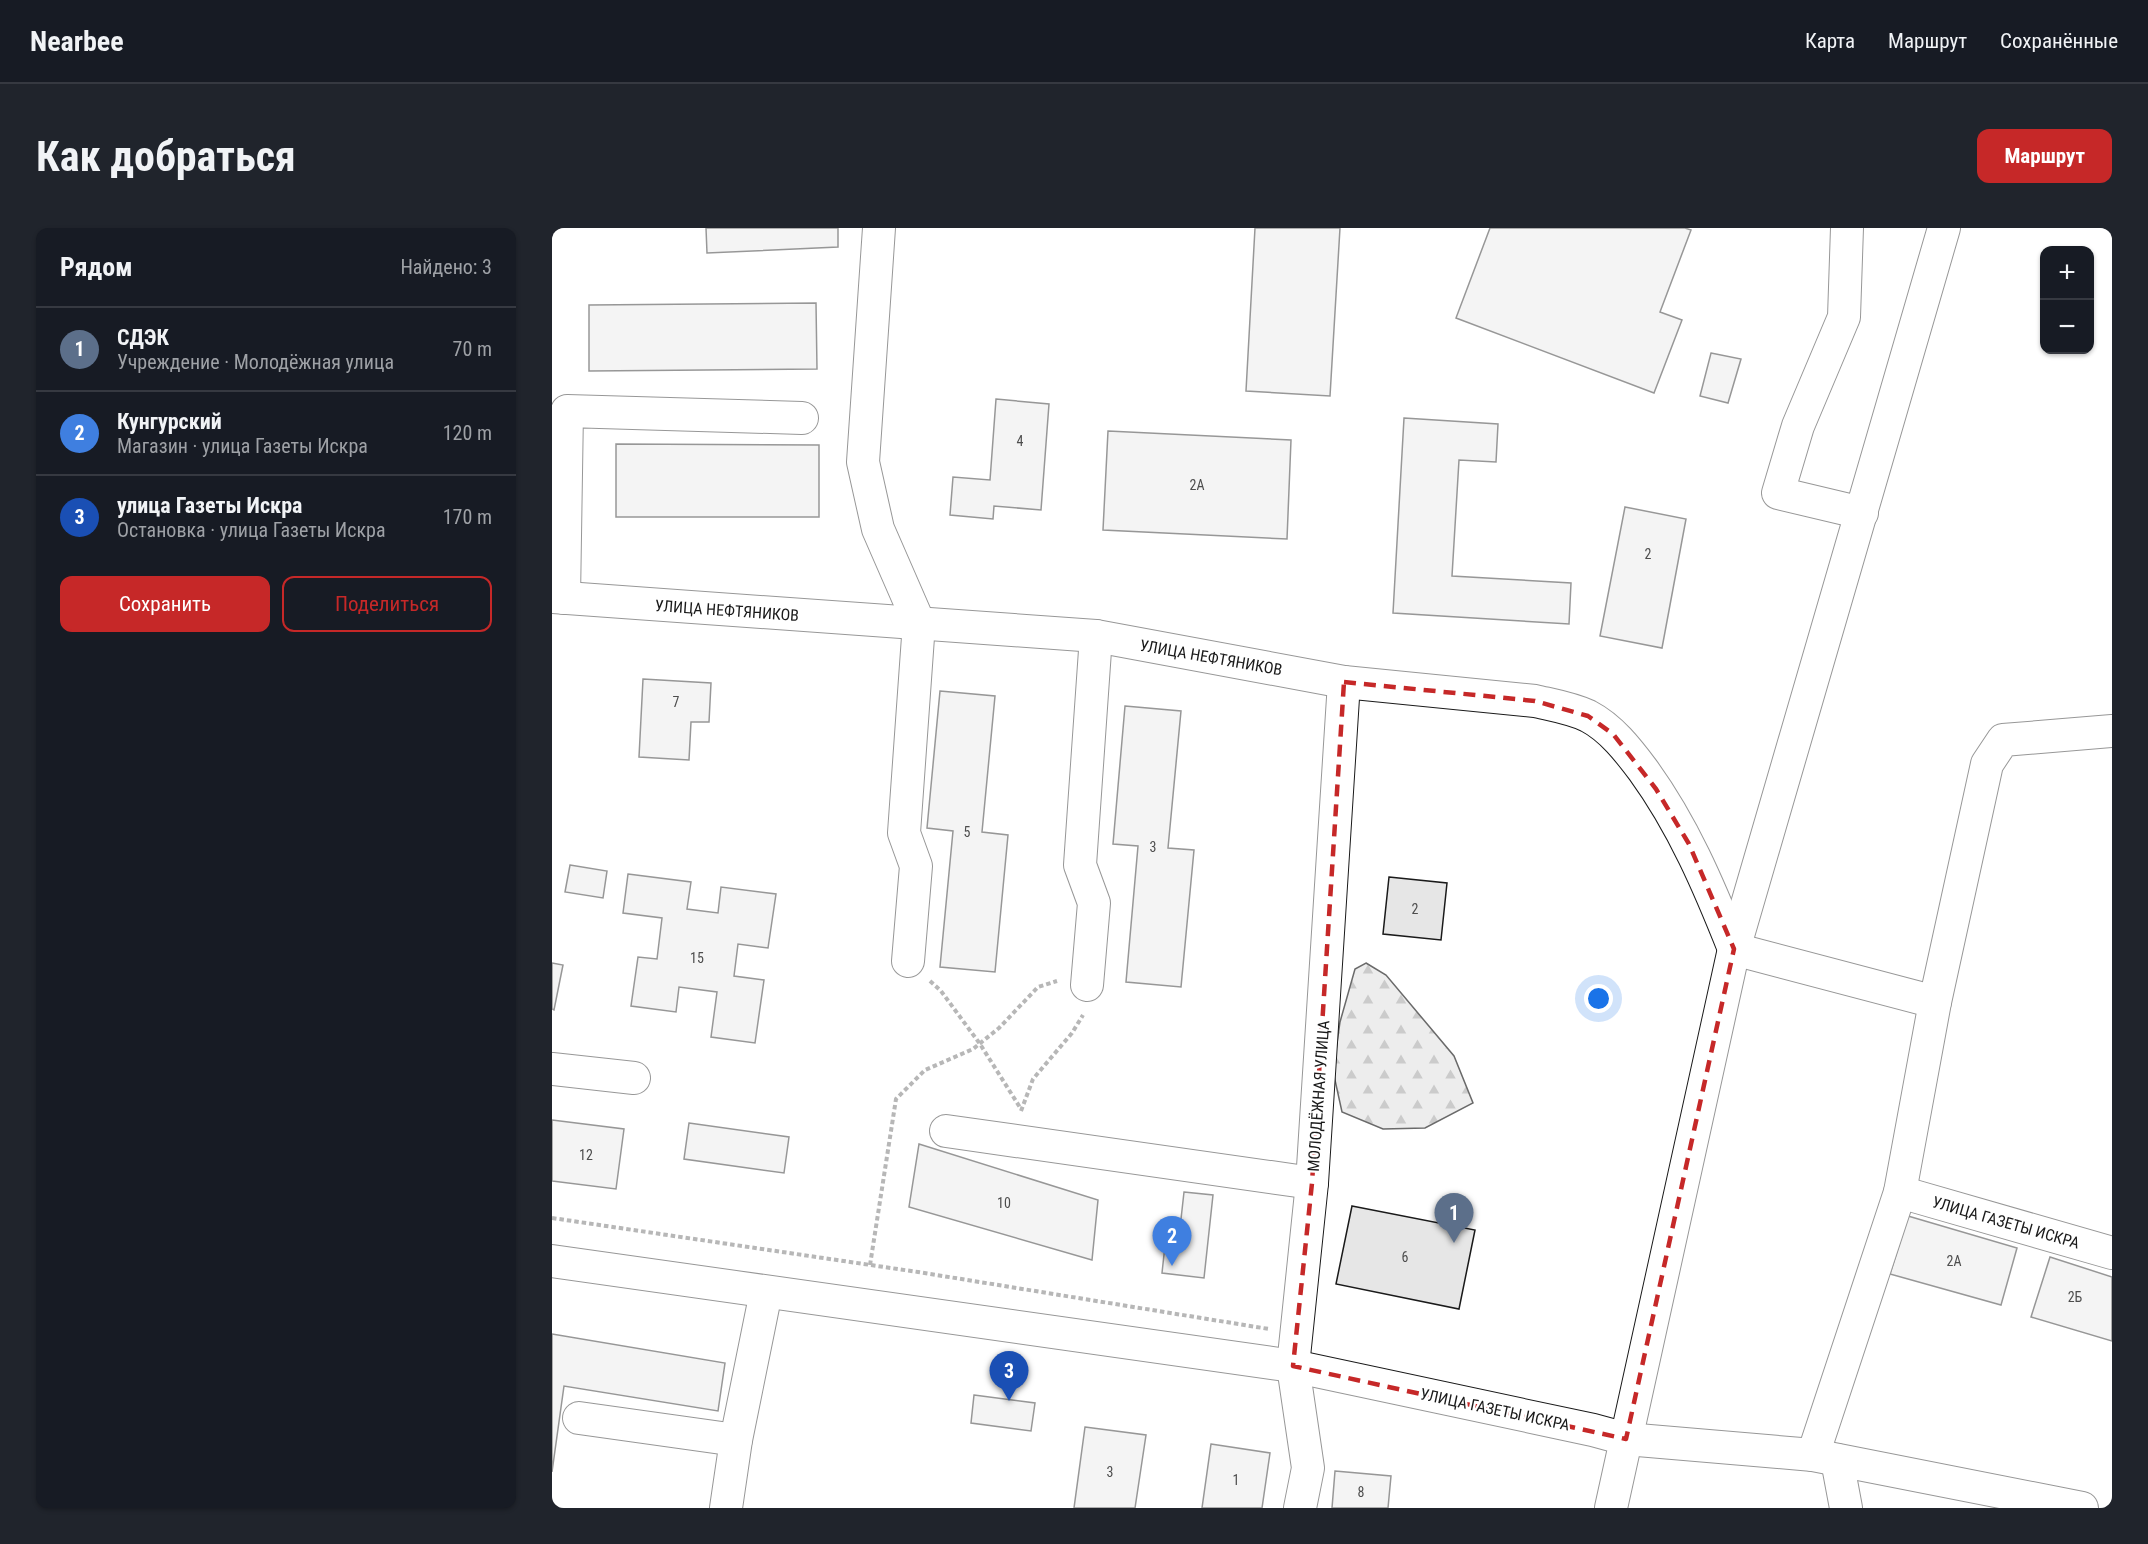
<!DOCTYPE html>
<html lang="ru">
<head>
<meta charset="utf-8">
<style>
  :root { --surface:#171b24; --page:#20242c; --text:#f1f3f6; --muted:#9ea1a6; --line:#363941; --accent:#c62828 }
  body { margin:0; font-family:"Roboto Condensed",sans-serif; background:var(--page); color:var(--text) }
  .controls { position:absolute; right:18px; top:18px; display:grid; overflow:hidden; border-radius:12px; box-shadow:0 2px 4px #0004 }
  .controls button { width:54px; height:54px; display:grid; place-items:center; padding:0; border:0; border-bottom:2px solid var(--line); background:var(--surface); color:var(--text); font:30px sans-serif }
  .you { position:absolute; left:1047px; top:771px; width:21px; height:21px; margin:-15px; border:4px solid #fff; border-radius:50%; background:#1a73e8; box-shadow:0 0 0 9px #1a73e833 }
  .badge { display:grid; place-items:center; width:39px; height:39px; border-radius:50%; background:var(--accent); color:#fff; font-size:20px; font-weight:700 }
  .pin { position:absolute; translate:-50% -50px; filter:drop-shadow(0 2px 3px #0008) }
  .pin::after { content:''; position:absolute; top:32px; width:21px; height:18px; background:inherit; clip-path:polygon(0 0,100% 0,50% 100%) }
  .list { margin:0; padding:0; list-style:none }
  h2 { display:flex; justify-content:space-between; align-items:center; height:78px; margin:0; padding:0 24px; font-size:26px }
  h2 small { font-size:20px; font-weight:400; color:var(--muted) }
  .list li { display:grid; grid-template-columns:39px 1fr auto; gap:18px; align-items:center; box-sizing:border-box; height:84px; padding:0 24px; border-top:2px solid var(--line) }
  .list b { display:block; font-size:22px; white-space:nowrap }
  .list p { margin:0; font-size:20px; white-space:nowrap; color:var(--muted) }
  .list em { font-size:20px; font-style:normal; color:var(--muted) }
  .actions { display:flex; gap:12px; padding:18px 24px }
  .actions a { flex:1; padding:14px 0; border:2px solid var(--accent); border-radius:12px; text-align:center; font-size:21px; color:var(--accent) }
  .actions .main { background:var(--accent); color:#fff }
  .map { position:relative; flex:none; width:1560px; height:1280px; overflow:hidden; border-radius:12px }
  header { display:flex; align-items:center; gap:36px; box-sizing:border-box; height:84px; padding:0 30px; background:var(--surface); border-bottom:2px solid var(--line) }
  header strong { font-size:28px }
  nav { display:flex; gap:33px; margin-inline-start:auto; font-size:21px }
  .intro { display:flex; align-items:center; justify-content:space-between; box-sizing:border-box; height:144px; padding:0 36px }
  h1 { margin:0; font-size:42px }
  .button { padding:15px 27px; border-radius:12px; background:var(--accent); color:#fff; font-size:21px; font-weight:700 }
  main { display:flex; gap:36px; padding:0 36px }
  aside { flex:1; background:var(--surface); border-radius:12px; box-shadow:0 2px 4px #0004 }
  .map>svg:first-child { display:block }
</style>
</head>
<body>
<header>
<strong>Nearbee</strong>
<nav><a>Карта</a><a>Маршрут</a><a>Сохранённые</a></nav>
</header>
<div class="intro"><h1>Как добраться</h1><a class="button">Маршрут</a></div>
<main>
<aside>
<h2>Рядом<small>Найдено: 3</small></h2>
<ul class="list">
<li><span class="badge" style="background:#5c6f8a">1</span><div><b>СДЭК</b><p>Учреждение · Молодёжная улица</p></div><em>70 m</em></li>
<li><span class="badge" style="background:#3f7fe0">2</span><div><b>Кунгурский</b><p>Магазин · улица Газеты Искра</p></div><em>120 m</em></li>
<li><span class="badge" style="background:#1a4fb4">3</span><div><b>улица Газеты Искра</b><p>Остановка · улица Газеты Искра</p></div><em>170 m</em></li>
</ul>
<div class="actions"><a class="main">Сохранить</a><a>Поделиться</a></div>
</aside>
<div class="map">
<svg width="1560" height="1280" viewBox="0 0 1560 1280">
  <defs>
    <pattern id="forest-firs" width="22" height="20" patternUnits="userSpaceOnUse" patternTransform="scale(1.5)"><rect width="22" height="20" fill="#ededed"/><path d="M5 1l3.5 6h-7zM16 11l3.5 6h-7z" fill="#cbcbcb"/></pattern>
  </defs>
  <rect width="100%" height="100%" fill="#fff"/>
  <path fill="url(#forest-firs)" stroke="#6a6a6a" stroke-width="1.5" d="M 814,735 L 834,747 L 902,828 L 921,875 L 873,900 L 831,901 L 790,884 L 781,843 L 788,794 L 803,741 Z"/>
  <g fill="#e6e6e6" stroke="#1a1a1a" stroke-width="1.5">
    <path d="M 154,0 L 286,0 L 286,19 L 155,25 Z"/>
    <path d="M 703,0 L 788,0 L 778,168 L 694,163 Z"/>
    <path d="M 938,0 L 1133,0 L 1139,2 L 1108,84 L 1130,92 L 1102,165 L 904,90 Z"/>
    <path d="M 264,75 L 265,141 L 37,143 L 37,77 Z"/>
    <path d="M 1159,125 L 1189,131 L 1176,175 L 1148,168 Z"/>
    <path d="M 444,171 L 497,176 L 489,282 L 442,278 L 441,291 L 398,287 L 401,249 L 438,252 Z"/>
    <path d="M 852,190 L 946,196 L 944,234 L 907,232 L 900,348 L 1019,355 L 1017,396 L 841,385 Z"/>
    <path d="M 556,203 L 739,212 L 735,311 L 551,302 Z"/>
    <path d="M 64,216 L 267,217 L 267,289 L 64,289 Z"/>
    <path d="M 1073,279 L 1134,291 L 1110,420 L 1048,408 Z"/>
    <path d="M 91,451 L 159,455 L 157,494 L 139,494 L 137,532 L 87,529 Z"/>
    <path d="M 388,463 L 443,468 L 430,604 L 456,607 L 443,744 L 388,739 L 401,603 L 375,600 Z"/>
    <path d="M 573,478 L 629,483 L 616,620 L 642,622 L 629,759 L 574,754 L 586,618 L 561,616 Z"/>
    <path d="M 18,637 L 55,643 L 51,670 L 13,664 Z"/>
    <path d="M 76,646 L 139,654 L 135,681 L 166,685 L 169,659 L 224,666 L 216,720 L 186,716 L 182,748 L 212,752 L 203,815 L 159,809 L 165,764 L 127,759 L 124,784 L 79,778 L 86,729 L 105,731 L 110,690 L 71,685 Z"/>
    <path d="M 837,649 L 895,655 L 889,712 L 831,706 Z"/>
    <path d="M 0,735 L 11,737 L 2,782 L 0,781 Z"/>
    <path d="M 0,892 L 72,901 L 64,961 L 0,953 Z"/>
    <path d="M 137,895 L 237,909 L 232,945 L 132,931 Z"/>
    <path d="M 367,916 L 546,972 L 540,1032 L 357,979 Z"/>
    <path d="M 632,964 L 661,967 L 652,1050 L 610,1045 L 616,990 L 629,991 Z"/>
    <path d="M 800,978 L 923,1002 L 907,1081 L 784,1056 Z"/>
    <path d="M 1356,988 L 1465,1020 L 1449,1077 L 1338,1046 Z"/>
    <path d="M 1498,1029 L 1560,1049 L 1560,1113 L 1479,1089 Z"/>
    <path d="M 0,1106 L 173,1135 L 166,1183 L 12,1158 L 0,1244 Z"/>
    <path d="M 422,1167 L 483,1175 L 479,1203 L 419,1195 Z"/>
    <path d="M 533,1199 L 594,1207 L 583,1280 L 522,1280 Z"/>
    <path d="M 659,1216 L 718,1225 L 710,1280 L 650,1280 Z"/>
    <path d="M 783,1243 L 839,1248 L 836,1280 L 780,1280 Z"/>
  </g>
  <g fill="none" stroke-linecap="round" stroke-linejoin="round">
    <defs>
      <g id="minor">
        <path d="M 327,0 L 311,234 L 326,301 L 367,395 L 352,605 L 364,638 L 356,733"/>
        <path d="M 1295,0 L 1292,89 L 1246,198 L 1226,265 L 1310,285"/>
        <path d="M 0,369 L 544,408 L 792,454 L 983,473 C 1000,477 1019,480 1036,488 C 1059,500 1076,522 1091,542 C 1131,597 1157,658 1182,721"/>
        <path d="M 12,370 L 15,183 L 250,190"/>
        <path d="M 1182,721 L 1383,774"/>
        <path d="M 535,757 L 542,675 L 528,637 L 544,408"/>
        <path d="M 0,841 L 82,850"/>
        <path d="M 394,903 L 760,955"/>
        <path d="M 1348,964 L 1560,1025"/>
        <path d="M 0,1033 L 741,1138 L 1041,1202 L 1074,1211 L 1261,1227 L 1530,1280"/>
        <path d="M 27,1190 L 184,1212"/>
        <path d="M 1261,1227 L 1348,964 L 1383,774 L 1435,536 L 1451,512 L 1560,503"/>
        <path d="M 1285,1232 L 1294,1280"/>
        <path d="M 174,1280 L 184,1212 L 214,1064"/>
        <path d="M 748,1280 L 756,1240 L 741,1138 L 760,955 L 792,454"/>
        <path d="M 1059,1280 L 1182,721 L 1392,0"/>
      </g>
    </defs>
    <use href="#minor" stroke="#1a1a1a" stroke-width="34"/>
    <g stroke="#5f5f5f" stroke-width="4" stroke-dasharray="4.5 3" stroke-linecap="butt">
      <path d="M 378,753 L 389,763 L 428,816 L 469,881"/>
      <path d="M 469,883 L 481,851 L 520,805 L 531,787"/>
      <path d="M 0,990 L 366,1044 L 717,1101"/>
      <path d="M 318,1037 L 344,871 L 373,842 L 421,821 L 447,800 L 486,759 L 505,753"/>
    </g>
    <use href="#minor" stroke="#fff" stroke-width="32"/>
  </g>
  <path d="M0 0H1560V1280H0ZM 792,454 L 983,473 L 1036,488 L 1061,506 L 1104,561 L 1137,616 L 1182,721 L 1074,1211 L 741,1138 L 760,955 Z" fill="#fff" fill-opacity=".55" fill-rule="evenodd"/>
  <path fill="none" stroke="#c62828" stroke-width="4.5" stroke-dasharray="12 8" stroke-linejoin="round" d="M 792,454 L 983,473 L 1036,488 L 1061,506 L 1104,561 L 1137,616 L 1182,721 L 1074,1211 L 741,1138 L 760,955 Z"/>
  <g text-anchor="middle" stroke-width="4.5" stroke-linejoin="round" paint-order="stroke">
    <g font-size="14" fill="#4d4d4d">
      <text x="468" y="218">4</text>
      <text x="645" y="262">2А</text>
      <text x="1096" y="331">2</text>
      <text x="124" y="479">7</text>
      <text x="415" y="609">5</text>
      <text x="601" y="624">3</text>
      <text x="863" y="686">2</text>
      <text x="145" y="735">15</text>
      <text x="34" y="932">12</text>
      <text x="452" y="980">10</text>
      <text x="853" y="1034">6</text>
      <text x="1402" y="1038">2А</text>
      <text x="1523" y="1074">2Б</text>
      <text x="558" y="1249">3</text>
      <text x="684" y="1257">1</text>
      <text x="809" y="1269">8</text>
    </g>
    <g font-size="16" fill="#1a1a1a" stroke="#fff">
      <text transform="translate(175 382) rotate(4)" y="6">УЛИЦА НЕФТЯНИКОВ</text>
      <text transform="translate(659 429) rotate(10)" y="6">УЛИЦА НЕФТЯНИКОВ</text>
      <text transform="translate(766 868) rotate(-86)" y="6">МОЛОДЁЖНАЯ УЛИЦА</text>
      <text transform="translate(1454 994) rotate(16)" y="6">УЛИЦА ГАЗЕТЫ ИСКРА</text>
      <text transform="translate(943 1181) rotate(12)" y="6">УЛИЦА ГАЗЕТЫ ИСКРА</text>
    </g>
  </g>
</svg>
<div class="controls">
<button>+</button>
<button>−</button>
</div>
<div class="you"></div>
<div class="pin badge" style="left:902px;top:1015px;background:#5c6f8a">1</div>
<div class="pin badge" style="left:620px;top:1038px;background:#3f7fe0">2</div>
<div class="pin badge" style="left:457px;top:1173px;background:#1a4fb4">3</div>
</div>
</main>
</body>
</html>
